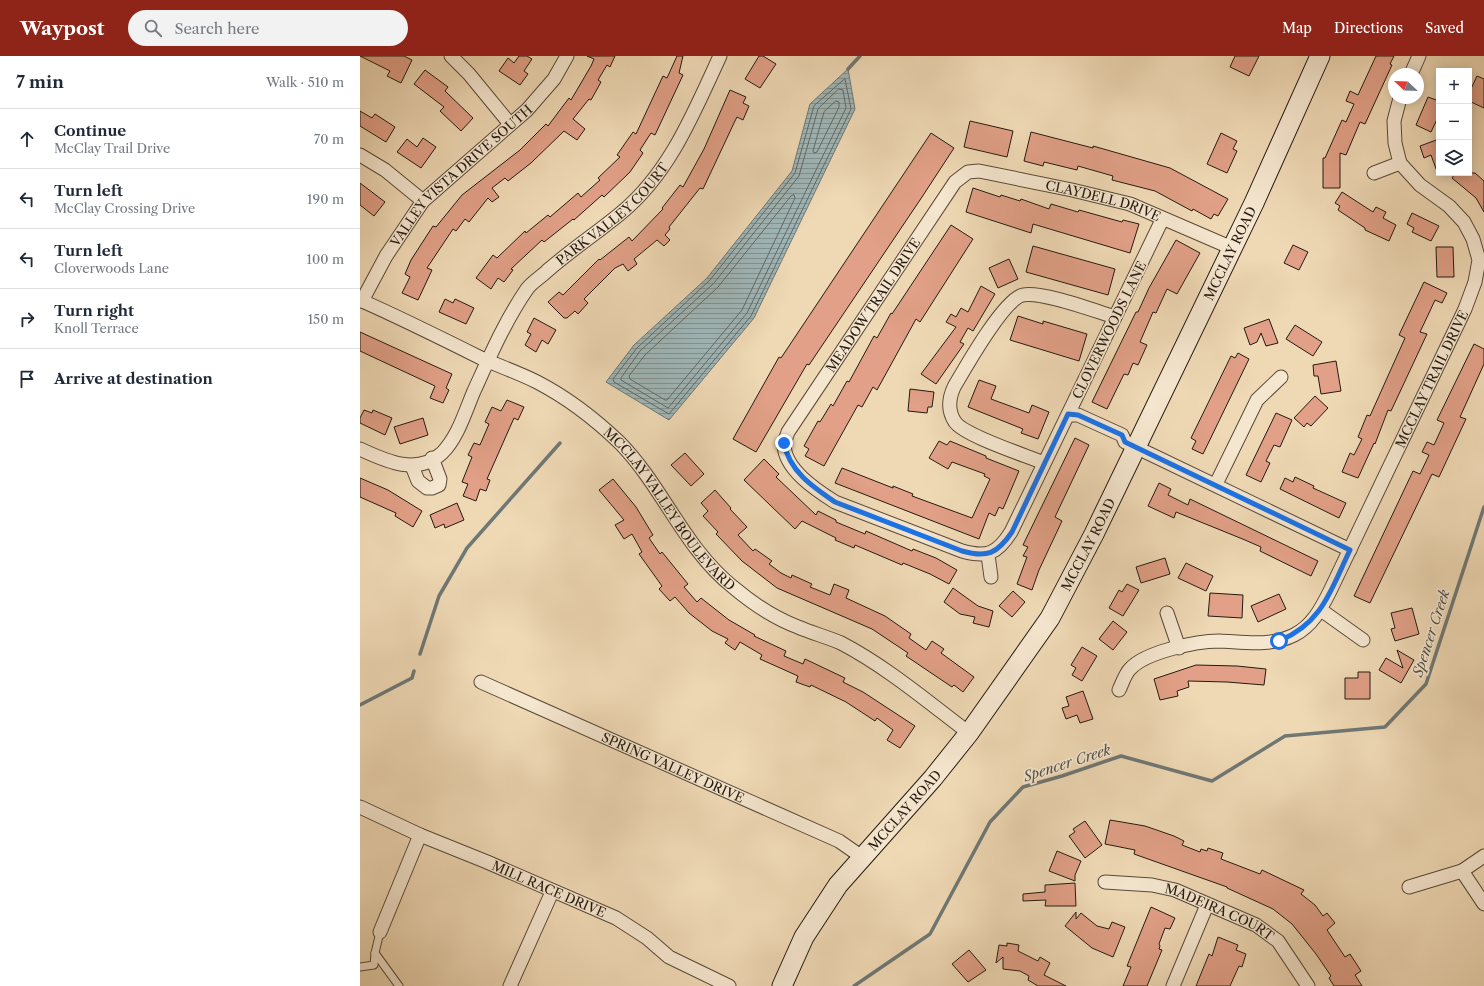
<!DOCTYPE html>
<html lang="en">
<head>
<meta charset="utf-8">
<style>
  :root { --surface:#fff; --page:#f2f2f3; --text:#1f2937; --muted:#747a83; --line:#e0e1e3; --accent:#8f2418 }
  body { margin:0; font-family:"Libre Caslon Text",serif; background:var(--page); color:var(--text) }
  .controls { position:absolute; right:12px; top:12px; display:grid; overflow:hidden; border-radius:0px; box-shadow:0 2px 10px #0003 }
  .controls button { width:36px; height:36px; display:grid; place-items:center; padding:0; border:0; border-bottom:1px solid var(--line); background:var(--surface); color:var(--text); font:20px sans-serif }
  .compass { position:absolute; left:1028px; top:12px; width:36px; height:36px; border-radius:50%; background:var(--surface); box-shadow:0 2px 10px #0003; rotate:293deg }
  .stop { position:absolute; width:12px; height:12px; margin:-9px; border:3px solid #1a73e8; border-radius:50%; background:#fff }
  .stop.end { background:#1a73e8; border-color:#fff; box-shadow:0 1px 4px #0008 }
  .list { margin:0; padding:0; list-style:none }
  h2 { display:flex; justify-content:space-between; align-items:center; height:52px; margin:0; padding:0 16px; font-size:17px }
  h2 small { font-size:13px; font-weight:400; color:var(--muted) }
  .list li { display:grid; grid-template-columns:26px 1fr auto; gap:12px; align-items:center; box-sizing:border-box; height:60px; padding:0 16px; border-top:1px solid var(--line) }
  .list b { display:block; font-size:15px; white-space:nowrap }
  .list p { margin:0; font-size:13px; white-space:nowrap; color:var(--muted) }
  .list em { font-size:13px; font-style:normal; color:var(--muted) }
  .icon { flex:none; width:22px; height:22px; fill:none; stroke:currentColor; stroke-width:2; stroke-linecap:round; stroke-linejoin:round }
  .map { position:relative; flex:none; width:1124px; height:930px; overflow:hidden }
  header { display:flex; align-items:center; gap:24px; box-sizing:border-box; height:56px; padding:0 20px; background:var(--accent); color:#fff }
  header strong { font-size:19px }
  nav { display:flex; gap:22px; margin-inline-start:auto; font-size:14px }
  .search { width:280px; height:36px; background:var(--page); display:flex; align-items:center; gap:10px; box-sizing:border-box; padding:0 14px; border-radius:22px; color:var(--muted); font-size:15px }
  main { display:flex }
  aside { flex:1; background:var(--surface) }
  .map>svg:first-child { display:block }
</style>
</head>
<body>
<header>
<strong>Waypost</strong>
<div class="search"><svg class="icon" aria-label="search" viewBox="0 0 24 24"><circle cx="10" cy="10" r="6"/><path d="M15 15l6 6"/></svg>Search here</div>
<nav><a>Map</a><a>Directions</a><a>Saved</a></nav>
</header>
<main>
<aside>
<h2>7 min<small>Walk · 510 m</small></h2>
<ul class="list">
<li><svg class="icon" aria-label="ahead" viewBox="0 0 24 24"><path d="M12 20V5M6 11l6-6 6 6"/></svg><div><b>Continue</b><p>McClay Trail Drive</p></div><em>70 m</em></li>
<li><svg class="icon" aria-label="left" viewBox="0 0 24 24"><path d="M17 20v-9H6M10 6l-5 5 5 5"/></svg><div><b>Turn left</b><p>McClay Crossing Drive</p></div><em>190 m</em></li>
<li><svg class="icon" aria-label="left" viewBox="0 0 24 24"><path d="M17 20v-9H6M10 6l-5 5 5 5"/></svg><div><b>Turn left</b><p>Cloverwoods Lane</p></div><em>100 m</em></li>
<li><svg class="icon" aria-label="right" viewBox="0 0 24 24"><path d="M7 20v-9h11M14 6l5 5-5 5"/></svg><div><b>Turn right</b><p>Knoll Terrace</p></div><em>150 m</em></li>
<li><svg class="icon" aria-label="arrive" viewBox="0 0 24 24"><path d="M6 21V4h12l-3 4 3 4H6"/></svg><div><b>Arrive at destination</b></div></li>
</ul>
</aside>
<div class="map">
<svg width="1124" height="930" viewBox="0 0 1124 930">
  <defs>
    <pattern id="water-rules" width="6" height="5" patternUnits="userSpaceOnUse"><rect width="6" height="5" fill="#9fb7b9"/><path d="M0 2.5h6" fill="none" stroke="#819495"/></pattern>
  </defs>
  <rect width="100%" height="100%" fill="#efd9b5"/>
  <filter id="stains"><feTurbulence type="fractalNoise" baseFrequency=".005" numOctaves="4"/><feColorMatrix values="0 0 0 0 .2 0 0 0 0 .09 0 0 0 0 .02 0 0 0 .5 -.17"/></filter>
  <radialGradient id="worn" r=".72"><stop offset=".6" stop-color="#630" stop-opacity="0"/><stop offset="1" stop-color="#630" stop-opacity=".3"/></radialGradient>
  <path fill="url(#water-rules)" stroke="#6e7875" d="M 488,13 L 495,53 L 394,262 L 309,364 L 246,326 L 274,289 L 347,222 L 432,115 L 450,48 Z"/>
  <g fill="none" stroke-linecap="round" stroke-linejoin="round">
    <g stroke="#626864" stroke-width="1">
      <path d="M 485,23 L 491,53 L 391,260 L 309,358 L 254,326 L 253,323 L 277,292 L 350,224 L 435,117 L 454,50 Z"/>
      <path d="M 479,33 L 483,34 L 486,52 L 387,257 L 308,352 L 261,324 L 261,322 L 280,295 L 354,227 L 439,120 L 458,53 Z"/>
      <path d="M 476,45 L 479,46 L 479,51 L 457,96 L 454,97 L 453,95 L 464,56 Z"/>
      <path d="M 434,139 L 435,142 L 382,254 L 307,344 L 305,344 L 270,323 L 269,320 L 285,299 L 358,231 L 431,140 Z"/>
    </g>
    <g stroke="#6e7875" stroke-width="3.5">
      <path d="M 488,13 L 500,0"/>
      <path d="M 60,598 L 79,540 L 107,492 L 200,387"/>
      <path d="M 0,649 L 52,622 L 54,615"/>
      <path d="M 494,930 L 570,878 L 630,766 L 663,731 L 702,720 L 761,700 L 852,725 L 925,680 L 1025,671 L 1066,628 L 1124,451"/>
    </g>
  </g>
  <g fill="#e1a087" stroke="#251a0f">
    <path d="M 0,0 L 44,0 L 52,4 L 41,27 L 27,20 L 30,15 Z"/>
    <path d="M 159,0 L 167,0 L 172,3 L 164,15 L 168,18 L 160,29 L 139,15 L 148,2 L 154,7 Z"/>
    <path d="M 227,0 L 255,0 L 250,11 L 247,9 L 238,24 L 241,26 L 231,44 L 229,43 L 213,63 L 225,73 L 217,84 L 204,75 L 171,107 L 148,125 L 145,122 L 132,132 L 139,141 L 132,146 L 128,142 L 109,166 L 105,163 L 96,175 L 93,173 L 67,212 L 72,214 L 58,244 L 42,237 L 50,221 L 45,218 L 51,204 L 73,170 L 76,171 L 102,139 L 160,94 L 186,68 L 188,70 L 209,42 L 211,44 L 231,10 L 234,3 Z"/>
    <path d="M 317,0 L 323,0 L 319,17 L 323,19 L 295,79 L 291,77 L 280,94 L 283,97 L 270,116 L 244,141 L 242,139 L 214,164 L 213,163 L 184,186 L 182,184 L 151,213 L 153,214 L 144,226 L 138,222 L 131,233 L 116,222 L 133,199 L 137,202 L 165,175 L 166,177 L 188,159 L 190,161 L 218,137 L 221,141 L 240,124 L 238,122 L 260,101 L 257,99 L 273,76 L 276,78 L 303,20 L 307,22 Z"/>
    <path d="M 399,0 L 403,0 L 416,8 L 400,32 L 385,23 Z"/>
    <path d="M 875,0 L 899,0 L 889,20 L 870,11 Z"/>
    <path d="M 1016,0 L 1034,0 L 1030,8 L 1032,9 L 1005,68 L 1000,66 L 986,99 L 980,97 L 980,132 L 963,132 L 963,102 L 965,102 L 982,64 L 986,66 L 994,48 L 986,45 L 990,35 L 998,39 Z"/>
    <path d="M 65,14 L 88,31 L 85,35 L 113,62 L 101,75 L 80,55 L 84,51 L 54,28 Z"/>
    <path d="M 1117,20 L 1124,23 L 1124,52 L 1109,45 L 1109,37 Z"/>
    <path d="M 370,34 L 386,41 L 383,47 L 389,50 L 383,64 L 377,61 L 374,67 L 343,133 L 340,132 L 309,171 L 310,173 L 305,179 L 310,184 L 304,190 L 297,184 L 274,203 L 277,208 L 268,215 L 263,208 L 255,212 L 224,243 L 228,247 L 218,258 L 215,255 L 207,262 L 204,262 L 188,246 L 199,236 L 203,239 L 239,203 L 240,204 L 269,181 L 272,185 L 303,153 L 302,152 L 320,129 L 323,131 L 344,93 Z"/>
    <path d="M 1068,41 L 1079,45 L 1079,59 L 1071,76 L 1056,69 Z"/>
    <path d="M 0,55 L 12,62 L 15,58 L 35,71 L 26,86 L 0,70 Z"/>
    <path d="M 610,65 L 653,75 L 647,101 L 604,91 Z"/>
    <path d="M 671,76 L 733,92 L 733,90 L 810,112 L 868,143 L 858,160 L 854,158 L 851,163 L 833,153 L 832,155 L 795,135 L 752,124 L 753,120 L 718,110 L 717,114 L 684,106 L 683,110 L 664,105 Z"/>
    <path d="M 571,77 L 594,92 L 562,141 L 449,309 L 447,308 L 396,396 L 373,383 L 419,301 L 421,302 Z"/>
    <path d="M 861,77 L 877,85 L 873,93 L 877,95 L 867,117 L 847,108 Z"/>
    <path d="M 63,82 L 76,91 L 61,112 L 37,96 L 47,83 L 57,91 Z"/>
    <path d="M 1079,83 L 1079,118 L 1078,118 L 1071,99 L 1064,102 L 1060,90 Z"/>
    <path d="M 1096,117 L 1115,117 L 1124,125 L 1124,156 L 1116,142 L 1092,122 Z"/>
    <path d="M 0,127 L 25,146 L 14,160 L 0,149 Z"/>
    <path d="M 613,132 L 640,141 L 641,139 L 660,145 L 661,143 L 689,153 L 691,148 L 718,156 L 719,154 L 762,166 L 763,164 L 779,168 L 770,197 L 673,168 L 671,177 L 606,156 Z"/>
    <path d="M 982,136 L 1013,156 L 1016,151 L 1026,156 L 1023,162 L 1036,169 L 1029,185 L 1005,174 L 1005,172 L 978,154 L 980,150 L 975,147 Z"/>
    <path d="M 1052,157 L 1079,170 L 1071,185 L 1052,176 L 1054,172 L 1047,168 Z"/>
    <path d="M 591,169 L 613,183 L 560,266 L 556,263 L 517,334 L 513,331 L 502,351 L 498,349 L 464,410 L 445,400 L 449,393 L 444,390 L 458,365 L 460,366 L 471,348 L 473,350 L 487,325 L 489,326 L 514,280 L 517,282 L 531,257 L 532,258 Z"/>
    <path d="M 816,184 L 840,197 L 817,238 L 807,233 L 796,257 L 793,256 L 780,286 L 787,289 L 778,309 L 773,307 L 768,319 L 764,318 L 747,353 L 732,346 L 776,256 L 778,256 L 789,232 Z"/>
    <path d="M 933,189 L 948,196 L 939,214 L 924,207 Z"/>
    <path d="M 673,190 L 755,213 L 748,239 L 666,216 Z"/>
    <path d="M 1076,191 L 1093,191 L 1094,221 L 1077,221 Z"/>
    <path d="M 649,203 L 658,223 L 638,232 L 629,212 Z"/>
    <path d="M 1064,226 L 1087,237 L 1082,247 L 1075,244 L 1069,257 L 1060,276 L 1067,278 L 1031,355 L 1028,354 L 1015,388 L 1014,387 L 998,422 L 982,416 L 990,397 L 994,399 L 1002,383 L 998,381 L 1007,359 L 1010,360 L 1045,282 L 1039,279 Z"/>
    <path d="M 621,230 L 635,238 L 613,275 L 608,272 L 600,286 L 604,288 L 576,328 L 561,318 L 596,271 L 586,266 L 591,258 L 596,261 L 601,252 L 608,256 Z"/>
    <path d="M 85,243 L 93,247 L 95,243 L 114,252 L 106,268 L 79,256 Z"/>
    <path d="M 658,260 L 683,268 L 683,265 L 727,278 L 719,305 L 650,284 Z"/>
    <path d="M 174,262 L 196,274 L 188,288 L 182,284 L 176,296 L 165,289 L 171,278 L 167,276 Z"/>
    <path d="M 909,263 L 918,287 L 906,290 L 901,277 L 897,286 L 890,289 L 884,272 Z"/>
    <path d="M 935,269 L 962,286 L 953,300 L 926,283 Z"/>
    <path d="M 0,276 L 92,318 L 86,332 L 89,334 L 83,347 L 70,342 L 75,330 L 0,295 Z"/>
    <path d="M 1114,288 L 1124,293 L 1124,308 L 1100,361 L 1106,363 L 1079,421 L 1072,418 L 1010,547 L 994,540 L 1053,415 L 1060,418 L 1069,399 L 1062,396 L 1067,386 L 1074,389 L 1084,367 L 1077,364 Z"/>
    <path d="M 878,297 L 889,303 L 843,398 L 832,393 L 836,385 L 831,382 L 871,300 L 875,302 Z"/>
    <path d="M 976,305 L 981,335 L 961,338 L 958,320 L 954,320 L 953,309 Z"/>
    <path d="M 619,324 L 636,330 L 631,343 L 669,357 L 672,349 L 689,356 L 678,383 L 661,377 L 663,373 L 608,351 Z"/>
    <path d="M 550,333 L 574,336 L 572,351 L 568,351 L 567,357 L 548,355 Z"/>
    <path d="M 955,340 L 968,352 L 951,370 L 947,367 L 944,371 L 934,362 Z"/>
    <path d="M 147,344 L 164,351 L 158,364 L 154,362 L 127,423 L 130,424 L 126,435 L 120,433 L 116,445 L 103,440 L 108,428 L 102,426 L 112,401 L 108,399 L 114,387 L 120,389 L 129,368 L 125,366 L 132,351 L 141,355 Z"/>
    <path d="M 4,354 L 12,357 L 13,354 L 32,362 L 25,379 L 0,367 L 0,362 Z"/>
    <path d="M 916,357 L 932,364 L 920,391 L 914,389 L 906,405 L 910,407 L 901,426 L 886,419 Z"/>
    <path d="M 63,362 L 68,379 L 40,388 L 34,371 Z"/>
    <path d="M 715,382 L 729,389 L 695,461 L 702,465 L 679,514 L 672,534 L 657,528 L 667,501 L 663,500 L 668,491 L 663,489 Z"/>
    <path d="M 579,385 L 587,389 L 590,385 L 626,400 L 626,402 L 659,415 L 643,453 L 639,451 L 635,460 L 629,457 L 619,483 L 475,427 L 482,412 L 533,432 L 533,430 L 553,438 L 552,440 L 612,462 L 630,423 L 624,420 L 625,418 L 592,406 L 588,413 L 569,402 Z"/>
    <path d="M 325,397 L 344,418 L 331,430 L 311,409 Z"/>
    <path d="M 404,403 L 419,418 L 416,421 L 456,459 L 458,455 L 476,464 L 476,466 L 505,478 L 506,475 L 552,495 L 553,493 L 576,502 L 597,514 L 589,528 L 570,518 L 543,507 L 542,509 L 495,489 L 494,492 L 475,484 L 476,482 L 442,465 L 435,473 L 384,424 Z"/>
    <path d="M 935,421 L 954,430 L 953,432 L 986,447 L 979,462 L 920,433 L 925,422 L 933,426 Z"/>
    <path d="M 0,422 L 28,434 L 62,455 L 53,471 L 35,460 L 36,457 L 0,441 Z"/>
    <path d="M 253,423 L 276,451 L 293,479 L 289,482 L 300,498 L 302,496 L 328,528 L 324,531 L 337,546 L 341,542 L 369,564 L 395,579 L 394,580 L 426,595 L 424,600 L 443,608 L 445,603 L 485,622 L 483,626 L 503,636 L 555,670 L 540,692 L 527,684 L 533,674 L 517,662 L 515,665 L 486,646 L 451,629 L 450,631 L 436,626 L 438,620 L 400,603 L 402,599 L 380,586 L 375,594 L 365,587 L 368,583 L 352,575 L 329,557 L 315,541 L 310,545 L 299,533 L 302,530 L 279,498 L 282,496 L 272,478 L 264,483 L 255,469 L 264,464 L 239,434 Z"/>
    <path d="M 799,427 L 811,433 L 808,439 L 828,449 L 830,443 L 958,505 L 951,520 L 900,495 L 901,491 L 885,484 L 816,456 L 814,462 L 788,450 Z"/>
    <path d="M 355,434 L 371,452 L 370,453 L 387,471 L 378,479 L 393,495 L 395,493 L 412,505 L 409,508 L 421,517 L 431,522 L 432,519 L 452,528 L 450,531 L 470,539 L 474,528 L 489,534 L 486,542 L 525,560 L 551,578 L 549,582 L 566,594 L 572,585 L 584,593 L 581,597 L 614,621 L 603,636 L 594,629 L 592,631 L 546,600 L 548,597 L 512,573 L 417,532 L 382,505 L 356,478 L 358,476 L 343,460 L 348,455 L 341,447 Z"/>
    <path d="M 97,447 L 104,464 L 85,472 L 84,468 L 75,472 L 70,459 Z"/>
    <path d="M 805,502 L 810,518 L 781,527 L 776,511 Z"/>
    <path d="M 826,507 L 853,520 L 846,535 L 818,522 Z"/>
    <path d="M 767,528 L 779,534 L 763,560 L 749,552 L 759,534 L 762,536 Z"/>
    <path d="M 593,532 L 618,550 L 633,555 L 629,571 L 613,567 L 615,561 L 600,558 L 584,546 Z"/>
    <path d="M 653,535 L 665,546 L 652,561 L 639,550 Z"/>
    <path d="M 850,537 L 883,539 L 882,562 L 848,560 Z"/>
    <path d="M 919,538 L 926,553 L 898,566 L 891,550 Z"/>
    <path d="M 1052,552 L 1059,578 L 1035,585 L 1031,573 L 1035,572 L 1031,557 Z"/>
    <path d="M 753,565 L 767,576 L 753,594 L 739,583 Z"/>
    <path d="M 722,591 L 737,600 L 722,625 L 712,619 L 716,612 L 711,609 Z"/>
    <path d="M 1037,594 L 1054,604 L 1041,627 L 1019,614 L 1026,602 L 1043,612 Z"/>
    <path d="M 836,609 L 877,610 L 906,613 L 904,629 L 867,626 L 828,625 L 829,631 L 817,635 L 818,640 L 800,644 L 794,623 Z"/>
    <path d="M 998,616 L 1010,616 L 1010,643 L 985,643 L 985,622 L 998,622 Z"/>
    <path d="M 723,635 L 733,663 L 720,667 L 717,659 L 706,663 L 702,652 L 709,650 L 706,641 Z"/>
    <path d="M 750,764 L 785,770 L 814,780 L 824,785 L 822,789 L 840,796 L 841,793 L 847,795 L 848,792 L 863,797 L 861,803 L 900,818 L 902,814 L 944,834 L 941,838 L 955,849 L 963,860 L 967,857 L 975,867 L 967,874 L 985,901 L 990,898 L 1001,915 L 995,919 L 1002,930 L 974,930 L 969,922 L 971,920 L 956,898 L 932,868 L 913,853 L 867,832 L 867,831 L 774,798 L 775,794 L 745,788 Z"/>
    <path d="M 725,765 L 742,789 L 725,802 L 709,780 L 715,776 L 713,773 Z"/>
    <path d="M 697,795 L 721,805 L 715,819 L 715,825 L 689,815 Z"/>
    <path d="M 715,827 L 716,850 L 685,850 L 686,844 L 663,845 L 663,838 L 685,836 L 685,829 Z"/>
    <path d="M 791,851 L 815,862 L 810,873 L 805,872 L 799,888 L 800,890 L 799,893 L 802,894 L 787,930 L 763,930 L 771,911 L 767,910 Z"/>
    <path d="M 716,856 L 716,863 L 721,857 L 737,870 L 749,873 L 752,866 L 765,871 L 753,901 L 732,892 L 705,870 Z"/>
    <path d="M 858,881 L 878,889 L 876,894 L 886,898 L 882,911 L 879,910 L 870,930 L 836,930 L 849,898 L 852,900 Z"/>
    <path d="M 647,887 L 659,889 L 658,895 L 678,905 L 680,901 L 690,907 L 684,919 L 706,930 L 678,930 L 668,924 L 669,920 L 660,915 L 643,913 L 643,901 L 636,907 L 639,889 L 647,890 Z"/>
    <path d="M 609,894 L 626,914 L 608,926 L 592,908 Z"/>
  </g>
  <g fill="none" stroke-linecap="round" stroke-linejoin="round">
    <defs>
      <g id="service">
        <path d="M 15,897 L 39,930"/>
        <path d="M 0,911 L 14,909 L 15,897 L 20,876"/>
      </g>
      <g id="minor">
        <path d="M 91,0 L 109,18 L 150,68"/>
        <path d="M 1051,18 L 1059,0"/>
        <path d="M 0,99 L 25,114 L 63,145"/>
        <path d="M 1014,117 L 1040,107"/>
        <path id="s1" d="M 803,162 L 651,476 C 637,498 627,502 602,495 L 475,446 C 456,434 424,413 424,388 C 425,384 427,379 428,376 L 595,126 L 608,116 L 619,115 L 712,134 L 770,148 L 872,192"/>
        <path id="s2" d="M 0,244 C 41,262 81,282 121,302 C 139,310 159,317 177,326 C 208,342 235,363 260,387 C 303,431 324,492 373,531 C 392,547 414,562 438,571 C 452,577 467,581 481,587 C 527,611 568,646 609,677"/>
        <path id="s3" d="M 2,245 L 26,200 L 63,145 L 167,54 L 194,23 L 207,0"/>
        <path d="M 708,359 L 718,359 L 762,379 L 765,386 L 990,494"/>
        <path id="s4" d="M 0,393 C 26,405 57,420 82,397 C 98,381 105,356 114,335 C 130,300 145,265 167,233 C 172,226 181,221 187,215 C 211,194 237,177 261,157 C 310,117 334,56 360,0"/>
        <path d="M 684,407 C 665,399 605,380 595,366 C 587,354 589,342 594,331 C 605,312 644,243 663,239 C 682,235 735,255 755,261"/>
        <path d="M 52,410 L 58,425 L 67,432 L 72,432 L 79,429 L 80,423 L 72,402"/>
        <path d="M 856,428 L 897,344 L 921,321"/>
        <path d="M 628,499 L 631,521"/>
        <path d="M 961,554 L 1003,584"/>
        <path d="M 807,557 L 819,592"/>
        <path id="s5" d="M 121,626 L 479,785 L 502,801"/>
        <path id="s6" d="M 759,634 C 762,628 765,618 770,613 C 785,596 837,585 859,585 C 884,586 910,591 934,579 C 952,570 961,553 970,535 L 1105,253 L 1115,226 L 1119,204 L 1113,183 L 1104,166 L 1089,150 L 1060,129 L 1040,107 L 1035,87 L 1034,65 L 1040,42"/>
        <path id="s7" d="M 0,751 L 60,779 L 127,806 L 256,862 L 287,882 L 309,901 L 369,930"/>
        <path d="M 1102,815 L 1124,848"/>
        <path id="s8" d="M 745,826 L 792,829 L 815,834 L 896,869 L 918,885 L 948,930"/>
        <path d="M 1049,831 L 1102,815 L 1124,800"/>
        <path d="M 20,876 L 60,779"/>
        <path d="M 150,930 L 192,836"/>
        <path d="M 813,930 L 847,849"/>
      </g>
      <g id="secondary">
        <path id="s9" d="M 422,930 L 444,881 L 478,829 L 573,722 L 609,677 L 690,562 L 734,478 L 894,147 L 960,0"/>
      </g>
    </defs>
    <use href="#service" stroke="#584a38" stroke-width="9"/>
    <use href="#minor" stroke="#584a38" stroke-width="15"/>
    <use href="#secondary" stroke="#251a0f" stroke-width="21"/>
    <use href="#service" stroke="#f5e6cf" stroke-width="7"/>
    <use href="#minor" stroke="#f5e6cf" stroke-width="13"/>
    <use href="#secondary" stroke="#f5e6cf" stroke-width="19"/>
  </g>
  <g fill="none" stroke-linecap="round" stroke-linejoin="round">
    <path stroke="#1a73e8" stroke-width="5" d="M 424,387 C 429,415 453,431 475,446 L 602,495 C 627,502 637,498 652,476 L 708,358 L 718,359 L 762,379 L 765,386 L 990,494 C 971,533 963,567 919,585"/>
  </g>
  <g text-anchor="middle" stroke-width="3.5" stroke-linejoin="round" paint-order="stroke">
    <g font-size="13" fill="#251a0f" stroke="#f5e6cf">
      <text dy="5" stroke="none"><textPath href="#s3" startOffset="162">VALLEY VISTA DRIVE SOUTH</textPath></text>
      <text dy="5" stroke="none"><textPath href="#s1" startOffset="1092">CLAYDELL DRIVE</textPath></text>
      <text dy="5" stroke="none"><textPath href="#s4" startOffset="387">PARK VALLEY COURT</textPath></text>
      <text dy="5" stroke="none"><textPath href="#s9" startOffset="864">MCCLAY ROAD</textPath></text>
      <text dy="5" stroke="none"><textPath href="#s1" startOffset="789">MEADOW TRAIL DRIVE</textPath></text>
      <text transform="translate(749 274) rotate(-64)" y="5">CLOVERWOODS LANE</text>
      <text dy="5" stroke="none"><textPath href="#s6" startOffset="488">MCCLAY TRAIL DRIVE</textPath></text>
      <text dy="5" stroke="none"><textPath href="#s2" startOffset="381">MCCLAY VALLEY BOULEVARD</textPath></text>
      <text dy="5" stroke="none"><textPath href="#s9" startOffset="540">MCCLAY ROAD</textPath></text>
      <text dy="5" stroke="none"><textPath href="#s5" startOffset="210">SPRING VALLEY DRIVE</textPath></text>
      <text dy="5" stroke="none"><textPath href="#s9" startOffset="216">MCCLAY ROAD</textPath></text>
      <text dy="5" stroke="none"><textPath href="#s7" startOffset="206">MILL RACE DRIVE</textPath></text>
      <text dy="5" stroke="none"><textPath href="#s8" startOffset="120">MADEIRA COURT</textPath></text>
    </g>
    <g font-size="14" font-style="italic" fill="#50514a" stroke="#f5e6cf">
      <text transform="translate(1071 577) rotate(-72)" y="5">Spencer Creek</text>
      <text transform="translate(707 707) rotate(-18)" y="5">Spencer Creek</text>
    </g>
  </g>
  <rect width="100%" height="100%" filter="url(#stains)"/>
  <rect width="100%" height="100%" fill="url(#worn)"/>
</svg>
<div class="controls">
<button>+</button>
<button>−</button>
<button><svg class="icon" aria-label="layers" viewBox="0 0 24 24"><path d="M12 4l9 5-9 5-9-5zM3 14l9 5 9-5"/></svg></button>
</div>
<svg class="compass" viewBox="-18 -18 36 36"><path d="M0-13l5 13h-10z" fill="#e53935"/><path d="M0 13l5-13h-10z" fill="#747a83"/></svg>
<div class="stop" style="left:919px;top:585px"></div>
<div class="stop end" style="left:424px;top:387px"></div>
</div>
</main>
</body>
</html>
